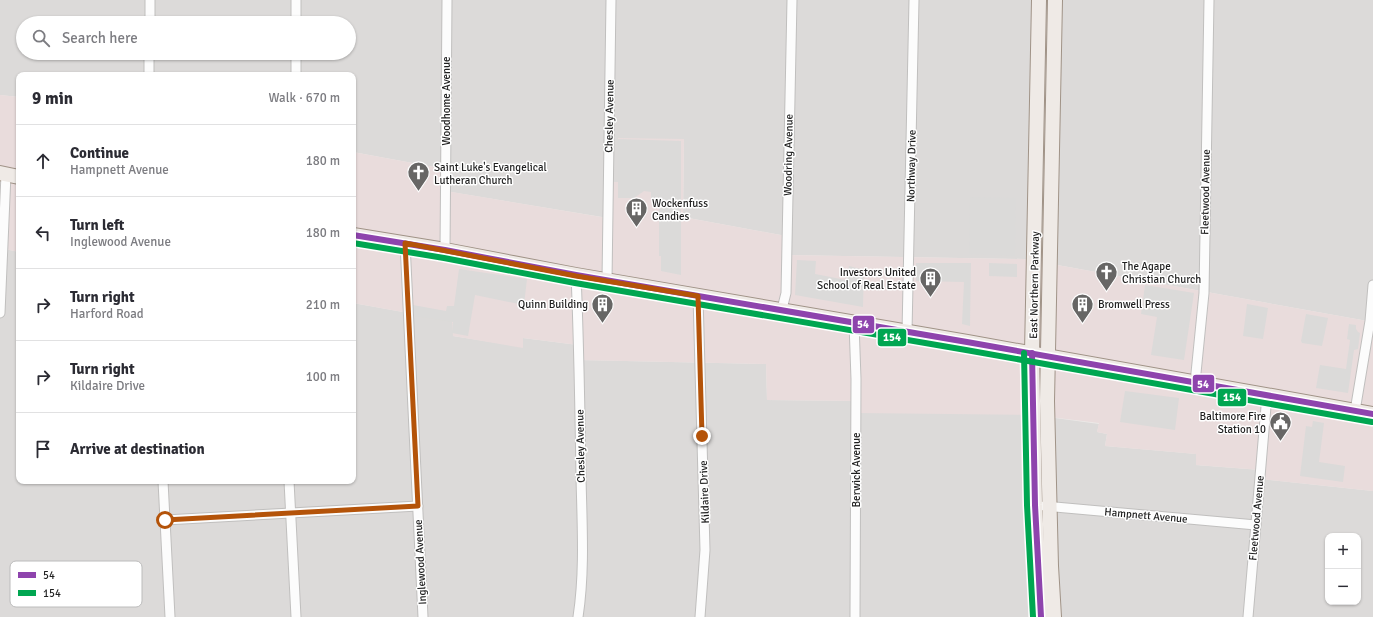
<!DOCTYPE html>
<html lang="en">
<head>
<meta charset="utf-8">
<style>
  :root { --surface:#fff; --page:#f2f2f3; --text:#2b2b33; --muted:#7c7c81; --line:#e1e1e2 }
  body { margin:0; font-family:Signika,sans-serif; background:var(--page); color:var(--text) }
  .controls { position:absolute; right:12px; bottom:12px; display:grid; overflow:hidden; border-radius:8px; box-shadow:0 1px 3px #0004 }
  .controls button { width:36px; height:36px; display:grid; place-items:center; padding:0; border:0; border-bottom:1px solid var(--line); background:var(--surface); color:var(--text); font:20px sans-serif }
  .stop { position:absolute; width:12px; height:12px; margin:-9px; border:3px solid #b45309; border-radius:50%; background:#fff }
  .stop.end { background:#b45309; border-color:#fff; box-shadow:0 1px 4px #0008 }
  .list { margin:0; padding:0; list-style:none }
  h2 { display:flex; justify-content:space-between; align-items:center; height:52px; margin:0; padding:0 16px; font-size:17px }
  h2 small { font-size:13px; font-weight:400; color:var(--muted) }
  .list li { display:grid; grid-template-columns:26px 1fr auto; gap:12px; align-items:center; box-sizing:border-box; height:72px; padding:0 16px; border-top:1px solid var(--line) }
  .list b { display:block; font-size:15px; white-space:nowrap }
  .list p { margin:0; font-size:13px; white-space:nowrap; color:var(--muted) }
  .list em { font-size:13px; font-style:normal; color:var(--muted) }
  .icon { flex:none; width:22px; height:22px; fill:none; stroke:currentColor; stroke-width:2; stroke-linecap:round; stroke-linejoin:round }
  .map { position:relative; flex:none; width:1373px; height:617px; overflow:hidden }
  .search { position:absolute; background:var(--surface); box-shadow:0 1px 3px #0004; left:16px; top:16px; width:340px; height:44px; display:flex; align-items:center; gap:10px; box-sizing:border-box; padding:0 14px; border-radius:22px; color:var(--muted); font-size:15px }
  .panel { position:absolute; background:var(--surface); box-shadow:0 1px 3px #0004; left:16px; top:72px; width:340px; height:412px; border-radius:8px }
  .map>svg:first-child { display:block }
</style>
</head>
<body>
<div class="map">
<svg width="1373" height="617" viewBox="0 0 1373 617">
  <rect width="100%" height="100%" fill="#eceae8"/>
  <g fill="#dcdad9" fill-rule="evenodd">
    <path d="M 0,0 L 1373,0 L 1373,322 L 1024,259 L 786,255 L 786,236 L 683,217 L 684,139 L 618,182 L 609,182 L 608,218 L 445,191 L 445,169 L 353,152 L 353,75 L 19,75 L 19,97 L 0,95 ZM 23,23 L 349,23 L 349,53 L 23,53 Z"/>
    <path d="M 0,248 L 19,252 L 19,481 L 353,481 L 353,303 L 453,321 L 453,336 L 523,347 L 523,338 L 578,345 L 579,360 L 766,364 L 767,400 L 857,401 L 1033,415 L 1099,424 L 1097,432 L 1107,434 L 1105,446 L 1197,454 L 1196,465 L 1261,470 L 1261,479 L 1373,491 L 1373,617 L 0,617 ZM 1328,536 L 1358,536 L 1358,602 L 1328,602 Z"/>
  </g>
  <g fill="#e9dcdc">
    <path d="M 0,95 L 19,97 L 19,252 L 0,248 Z"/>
    <path d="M 618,138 L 684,139 L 683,217 L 786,236 L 786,255 L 1024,259 L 1373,322 L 1373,491 L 1260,479 L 1261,470 L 1196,465 L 1196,454 L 1105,446 L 1107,434 L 1097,432 L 1099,423 L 1033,415 L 857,413 L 857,401 L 767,400 L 766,364 L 578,360 L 578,345 L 523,338 L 523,348 L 453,336 L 452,321 L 353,303 L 353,152 L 445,169 L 446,191 L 607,218 L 608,182 L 618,182 Z"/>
  </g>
  <g fill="#dbdad9">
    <path d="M 618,139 L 681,141 L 681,275 L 661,271 L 661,256 L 659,256 L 659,199 L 651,199 L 651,192 L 644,191 L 634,198 L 618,198 Z"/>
    <path d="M 970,197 L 1016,198 L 1015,256 L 969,254 Z"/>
    <path d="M 797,260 L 816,261 L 815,274 L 846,280 L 849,266 L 864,270 L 863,307 L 795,295 Z"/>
    <path d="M 916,263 L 971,263 L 970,326 L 962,324 L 964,282 L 916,281 Z"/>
    <path d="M 989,263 L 1017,264 L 1017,277 L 989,276 Z"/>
    <path d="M 459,269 L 527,279 L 524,305 L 475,295 L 468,336 L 452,333 L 453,322 L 414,316 L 413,305 L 446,311 L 447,306 L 454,306 Z"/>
    <path d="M 1145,285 L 1194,293 L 1184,360 L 1151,355 L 1157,317 L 1141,314 Z"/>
    <path d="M 1247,304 L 1268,308 L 1263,339 L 1243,336 Z"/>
    <path d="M 1306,314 L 1328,318 L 1322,346 L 1302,343 L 1301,341 Z"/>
    <path d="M 1349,324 L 1356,325 L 1356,329 L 1358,332 L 1360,333 L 1358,349 L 1354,350 L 1348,393 L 1316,388 L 1320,365 L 1346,369 L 1350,340 L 1347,339 Z"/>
    <path d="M 1125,391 L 1179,398 L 1175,430 L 1120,422 Z"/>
    <path d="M 1313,421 L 1324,423 L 1319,462 L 1345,466 L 1343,482 L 1300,476 L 1306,426 L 1312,427 Z"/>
  </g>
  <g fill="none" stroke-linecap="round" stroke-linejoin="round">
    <defs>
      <g id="minor">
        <path d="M 150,23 L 150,0"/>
        <path d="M 296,23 L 296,0"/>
        <path d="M 149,75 L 149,53"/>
        <path d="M 296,75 L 296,53"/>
        <path d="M 405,243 L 423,617"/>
        <path d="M 445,250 L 447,0"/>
        <path d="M 576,275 C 579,343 580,410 581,477 C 582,524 585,571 578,617"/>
        <path d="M 607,280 L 611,0"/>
        <path d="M 698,296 L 705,550 L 700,617"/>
        <path d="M 782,309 L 786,293 L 792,0"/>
        <path d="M 0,313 L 6,174"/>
        <path d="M 854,323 L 856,379 L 855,617"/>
        <path d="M 907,332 L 914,0"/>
        <path d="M 1195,383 L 1204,293 L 1209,0"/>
        <path d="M 1355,411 L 1370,321 L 1373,285"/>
        <path d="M 163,481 L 170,617"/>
        <path d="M 289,481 L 296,617"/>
        <path d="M 1044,506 L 1256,525"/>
        <path d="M 165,520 L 418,506"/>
        <path d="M 1248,617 L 1267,395"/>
      </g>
      <g id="primary">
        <path d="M 1039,0 L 1032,353 L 1035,505 L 1041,617"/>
        <path d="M 0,173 L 19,177"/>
        <path d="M 353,235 L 445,250 L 576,275 L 967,342 L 1373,414"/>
        <path d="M 1054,617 L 1051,566 L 1047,401 L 1055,0"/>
      </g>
    </defs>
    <use href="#minor" stroke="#c0bfbe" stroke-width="11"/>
    <use href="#primary" stroke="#a09387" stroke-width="16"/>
    <use href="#minor" stroke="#fcfcfc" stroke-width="9"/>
    <use href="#primary" stroke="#efeae6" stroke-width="14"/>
    <defs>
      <g id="bus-1">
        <path d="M 353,235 L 445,250 L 576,275 L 967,342 L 1373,414"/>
        <path d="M 1032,353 L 1035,505 L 1041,617"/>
      </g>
      <g id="bus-2">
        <path d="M 353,243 L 444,258 L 575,283 L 966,350 L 1372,422"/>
        <path d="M 1024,353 L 1027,505 L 1033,617"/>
      </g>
    </defs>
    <use href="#bus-1" stroke="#fff" stroke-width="9"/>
    <use href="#bus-2" stroke="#fff" stroke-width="9"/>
    <use href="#bus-1" stroke="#8e44ad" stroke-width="6"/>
    <use href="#bus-2" stroke="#00a651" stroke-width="6"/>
  </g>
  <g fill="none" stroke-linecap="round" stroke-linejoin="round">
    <path stroke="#b45309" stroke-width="5" d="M 165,520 L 418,506 L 405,243 L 576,276 L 698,296 L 702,436"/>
  </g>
  <defs>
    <symbol id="church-pin" viewBox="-11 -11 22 30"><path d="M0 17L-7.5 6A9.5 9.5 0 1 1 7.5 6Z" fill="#676665" stroke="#fff"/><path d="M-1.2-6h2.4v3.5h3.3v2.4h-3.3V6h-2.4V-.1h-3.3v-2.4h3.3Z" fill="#fff"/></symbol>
    <symbol id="building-pin" viewBox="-11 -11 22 30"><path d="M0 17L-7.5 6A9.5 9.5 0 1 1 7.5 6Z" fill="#676665" stroke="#fff"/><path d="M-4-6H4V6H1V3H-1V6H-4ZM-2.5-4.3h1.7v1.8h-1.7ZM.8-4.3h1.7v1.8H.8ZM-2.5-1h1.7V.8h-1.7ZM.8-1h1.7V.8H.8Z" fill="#fff"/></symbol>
    <symbol id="civic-pin" viewBox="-11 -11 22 30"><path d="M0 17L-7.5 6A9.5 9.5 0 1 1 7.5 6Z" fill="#676665" stroke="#fff"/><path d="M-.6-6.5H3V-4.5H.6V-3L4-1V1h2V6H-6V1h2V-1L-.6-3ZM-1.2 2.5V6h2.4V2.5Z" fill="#fff"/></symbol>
  </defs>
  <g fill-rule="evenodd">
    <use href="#church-pin" x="406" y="160" width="25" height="34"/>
    <use href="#building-pin" x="624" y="196" width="25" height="34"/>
    <use href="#church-pin" x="1094" y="260" width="25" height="34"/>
    <use href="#building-pin" x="918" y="266" width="25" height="34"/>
    <use href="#building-pin" x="590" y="292" width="25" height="34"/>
    <use href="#building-pin" x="1070" y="292" width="25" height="34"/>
    <use href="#civic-pin" x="1268" y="410" width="25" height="34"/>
  </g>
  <g text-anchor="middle" stroke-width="3" stroke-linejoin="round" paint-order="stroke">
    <g font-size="11" fill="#1f1f1f" stroke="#fff">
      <text transform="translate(446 101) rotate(-90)" y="4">Woodhome Avenue</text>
      <text transform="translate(609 116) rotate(-89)" y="4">Chesley Avenue</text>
      <text transform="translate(788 155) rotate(-89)" y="4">Woodring Avenue</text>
      <text transform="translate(911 166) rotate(-89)" y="4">Northway Drive</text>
      <text transform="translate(1205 192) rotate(-89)" y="4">Fleetwood Avenue</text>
      <text transform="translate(1034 285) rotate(-89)" y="4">East Northern Parkway</text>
      <text transform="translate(580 446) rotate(-91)" y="4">Chesley Avenue</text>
      <text transform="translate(856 470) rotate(-90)" y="4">Berwick Avenue</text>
      <text transform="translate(704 492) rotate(-92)" y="4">Kildaire Drive</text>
      <text transform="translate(1146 515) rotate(5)" y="4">Hampnett Avenue</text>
      <text transform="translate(1256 518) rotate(-85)" y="4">Fleetwood Avenue</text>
      <text transform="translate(420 562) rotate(-93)" y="4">Inglewood Avenue</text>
    </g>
    <g font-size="11" fill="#1f1f1f" stroke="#fff" text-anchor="start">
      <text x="434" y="171">Saint Luke's Evangelical<tspan x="434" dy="13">Lutheran Church</tspan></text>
      <text x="652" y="207">Wockenfuss<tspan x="652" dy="13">Candies</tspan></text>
      <text x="1122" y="270">The Agape<tspan x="1122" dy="13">Christian Church</tspan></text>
      <text x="916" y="276" text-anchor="end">Investors United<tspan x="916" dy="13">School of Real Estate</tspan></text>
      <text x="588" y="308" text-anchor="end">Quinn Building</text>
      <text x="1098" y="308">Bromwell Press</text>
      <text x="1266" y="420" text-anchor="end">Baltimore Fire<tspan x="1266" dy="13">Station 10</tspan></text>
    </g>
  </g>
  <rect x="10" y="561" width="132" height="46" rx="6" fill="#fff" stroke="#bcbcbc" stroke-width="1"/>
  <rect x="18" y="572" width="18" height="6" fill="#8e44ad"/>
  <rect x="18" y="590" width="18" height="6" fill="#00a651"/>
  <g font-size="11" fill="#1f1f1f">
    <text x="43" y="579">54</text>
    <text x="43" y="597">154</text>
  </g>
  <g stroke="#fff" stroke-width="1.5">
    <rect x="852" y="315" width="23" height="19" rx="4" fill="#8e44ad"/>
    <rect x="877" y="328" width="30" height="19" rx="4" fill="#00a651"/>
    <rect x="1192" y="374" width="23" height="19" rx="4" fill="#8e44ad"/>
    <rect x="1217" y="388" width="30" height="19" rx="4" fill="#00a651"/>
  </g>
  <g font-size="11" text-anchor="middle" font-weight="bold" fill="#fff">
    <text x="863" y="328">54</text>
    <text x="892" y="341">154</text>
    <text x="1203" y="388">54</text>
    <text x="1232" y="401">154</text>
  </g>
</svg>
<div class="controls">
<button>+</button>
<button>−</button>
</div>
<div class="stop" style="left:165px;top:520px"></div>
<div class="stop end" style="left:702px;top:436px"></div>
<div class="search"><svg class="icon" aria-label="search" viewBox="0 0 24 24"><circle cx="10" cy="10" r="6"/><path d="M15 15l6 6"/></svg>Search here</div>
<section class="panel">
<h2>9 min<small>Walk · 670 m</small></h2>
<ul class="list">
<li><svg class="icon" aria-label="ahead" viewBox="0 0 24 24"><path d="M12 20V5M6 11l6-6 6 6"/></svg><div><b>Continue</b><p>Hampnett Avenue</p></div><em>180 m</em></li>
<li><svg class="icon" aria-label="left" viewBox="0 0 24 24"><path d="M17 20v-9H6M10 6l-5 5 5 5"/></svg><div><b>Turn left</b><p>Inglewood Avenue</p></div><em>180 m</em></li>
<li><svg class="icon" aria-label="right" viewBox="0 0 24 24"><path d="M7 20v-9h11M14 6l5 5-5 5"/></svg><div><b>Turn right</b><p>Harford Road</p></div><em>210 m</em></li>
<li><svg class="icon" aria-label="right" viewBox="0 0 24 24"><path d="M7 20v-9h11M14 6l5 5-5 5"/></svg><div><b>Turn right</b><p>Kildaire Drive</p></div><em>100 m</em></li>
<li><svg class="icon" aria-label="arrive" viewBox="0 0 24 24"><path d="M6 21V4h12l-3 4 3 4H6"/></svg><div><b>Arrive at destination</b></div></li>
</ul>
</section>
</div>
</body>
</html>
